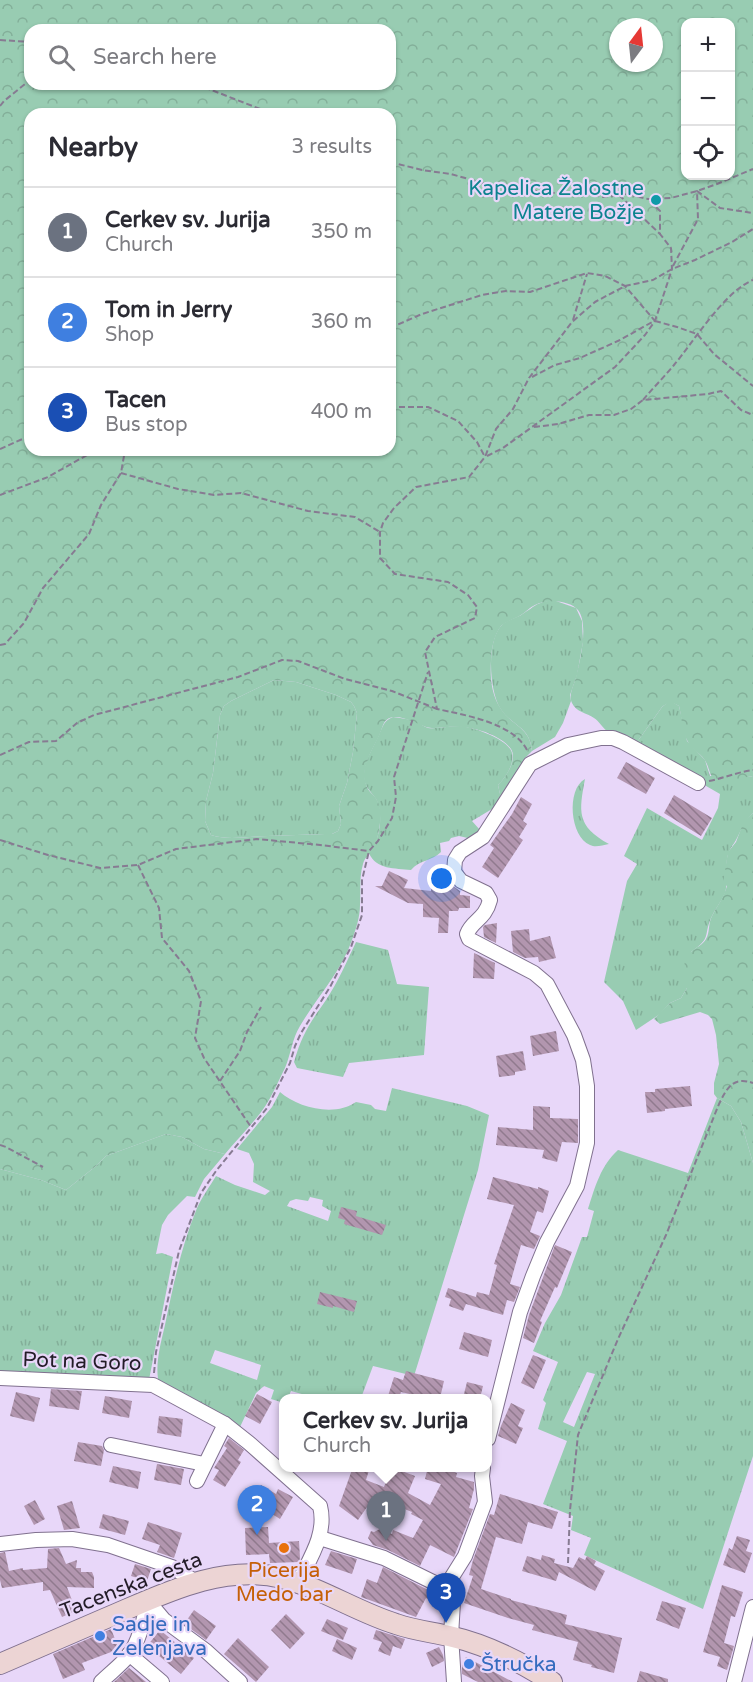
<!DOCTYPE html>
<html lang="en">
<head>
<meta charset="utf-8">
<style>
  :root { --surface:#fff; --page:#f7f7f7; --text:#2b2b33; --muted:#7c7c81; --line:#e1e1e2; --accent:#2e85b3 }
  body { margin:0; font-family:"Varela Round",sans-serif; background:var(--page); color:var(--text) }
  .controls { position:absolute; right:18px; top:18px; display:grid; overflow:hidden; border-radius:12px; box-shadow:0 2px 4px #0004 }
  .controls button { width:54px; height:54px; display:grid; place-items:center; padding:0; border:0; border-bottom:2px solid var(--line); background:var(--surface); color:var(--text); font:30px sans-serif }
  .compass { position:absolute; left:609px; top:18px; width:54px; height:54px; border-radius:50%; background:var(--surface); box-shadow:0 2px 4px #0004; rotate:15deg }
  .you { position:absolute; left:442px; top:879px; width:21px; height:21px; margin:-15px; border:4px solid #fff; border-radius:50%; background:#1a73e8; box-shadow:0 0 0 9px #1a73e833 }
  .badge { display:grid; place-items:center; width:39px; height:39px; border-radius:50%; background:var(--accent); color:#fff; font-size:20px; font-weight:700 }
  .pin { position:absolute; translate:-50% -50px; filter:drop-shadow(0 2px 3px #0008) }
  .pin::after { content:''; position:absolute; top:32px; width:21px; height:18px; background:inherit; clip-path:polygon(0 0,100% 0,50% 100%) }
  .popup { position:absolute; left:279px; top:1394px; width:213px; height:78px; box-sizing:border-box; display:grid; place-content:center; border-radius:12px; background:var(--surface); filter:drop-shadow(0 2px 4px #0005); font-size:20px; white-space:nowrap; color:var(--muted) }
  .popup b { font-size:22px; color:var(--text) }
  .popup::after { content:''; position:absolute; left:50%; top:100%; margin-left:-12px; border:12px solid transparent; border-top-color:var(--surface) }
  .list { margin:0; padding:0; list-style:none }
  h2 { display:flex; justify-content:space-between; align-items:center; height:78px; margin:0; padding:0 24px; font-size:26px }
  h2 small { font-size:20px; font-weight:400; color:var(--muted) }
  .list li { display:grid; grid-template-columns:39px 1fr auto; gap:18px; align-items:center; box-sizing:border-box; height:90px; padding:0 24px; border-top:2px solid var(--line) }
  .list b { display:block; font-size:22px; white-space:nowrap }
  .list p { margin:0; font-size:20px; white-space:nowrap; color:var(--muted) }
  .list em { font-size:20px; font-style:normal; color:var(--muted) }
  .icon { flex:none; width:33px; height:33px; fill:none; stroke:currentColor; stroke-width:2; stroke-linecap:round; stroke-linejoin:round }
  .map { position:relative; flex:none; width:753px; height:1682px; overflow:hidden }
  .search { position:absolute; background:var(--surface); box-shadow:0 2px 4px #0004; left:24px; top:24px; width:372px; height:66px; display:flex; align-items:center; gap:15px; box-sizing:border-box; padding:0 21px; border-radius:18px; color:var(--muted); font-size:22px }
  .panel { position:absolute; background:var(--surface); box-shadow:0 2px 4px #0004; left:24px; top:108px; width:372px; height:348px; border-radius:18px }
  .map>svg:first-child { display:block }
</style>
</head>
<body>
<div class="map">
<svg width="753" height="1682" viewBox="0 0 753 1682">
  <defs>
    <pattern id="grass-tufts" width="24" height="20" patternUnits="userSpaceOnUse" patternTransform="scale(1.5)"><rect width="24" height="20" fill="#98ccb2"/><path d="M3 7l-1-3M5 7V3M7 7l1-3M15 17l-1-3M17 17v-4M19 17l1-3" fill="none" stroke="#83af99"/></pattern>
    <pattern id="forest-crowns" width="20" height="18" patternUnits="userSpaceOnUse" patternTransform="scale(1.5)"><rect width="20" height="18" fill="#98ccb2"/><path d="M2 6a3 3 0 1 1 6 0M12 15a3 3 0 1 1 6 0" fill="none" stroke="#83af99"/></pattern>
    <pattern id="building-back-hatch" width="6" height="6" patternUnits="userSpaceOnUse" patternTransform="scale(1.5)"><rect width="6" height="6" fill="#b296af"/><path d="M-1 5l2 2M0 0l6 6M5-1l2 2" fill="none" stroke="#907a8e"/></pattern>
  </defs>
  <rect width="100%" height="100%" fill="#e8d7f9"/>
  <g fill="url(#grass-tufts)" fill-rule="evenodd">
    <path d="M 548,601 L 556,601 L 576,608 L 582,621 L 583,642 L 577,675 L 570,695 L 571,701 L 563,723 L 555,737 L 532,751 C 530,726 512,727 500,708 C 489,690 486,638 503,624 C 509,619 518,618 524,613 C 534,607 536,603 548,601 Z"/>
    <path d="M 274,680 L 296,682 L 336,695 L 351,702 L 354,706 L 357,713 L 353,752 L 347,783 L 339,806 L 341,824 L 338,831 L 332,834 L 325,834 C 306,835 287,835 268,836 C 248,836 230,841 211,835 L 205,821 L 206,801 L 213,773 L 220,715 L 224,706 L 231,701 Z"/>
    <path d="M 667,703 L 674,703 L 679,706 L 687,741 L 705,760 L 710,776 L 753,777 L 753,813 C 744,821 742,829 736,840 C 734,844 730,848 729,852 C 724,862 729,880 725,893 C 721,902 715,909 711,918 C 703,937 712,937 691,952 L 687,988 L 681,998 L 670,1003 L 660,1014 L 636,1030 L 623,1001 L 604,982 L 627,881 L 637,864 L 624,856 L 647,808 L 702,840 L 718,808 L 720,794 L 635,745 L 662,707 Z"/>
    <path d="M 393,717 C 400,718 409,719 416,721 C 420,723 424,727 428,728 C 438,729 450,726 460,726 C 473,727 509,739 512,753 C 515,764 505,778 498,785 L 502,803 L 472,821 L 480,830 L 472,839 L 459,836 L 451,838 L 449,841 L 440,843 L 441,852 C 432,861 419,860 411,870 C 395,868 376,870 369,853 C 380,841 384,813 376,799 C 371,791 363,786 364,774 C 364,762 372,750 377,739 C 382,730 382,721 393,717 Z"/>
    <path d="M 585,779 C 579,811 576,826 609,844 C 602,845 596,848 590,845 C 570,837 566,789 585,779 Z"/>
    <path d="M 356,942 L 388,950 L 397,984 L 429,987 L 424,1055 L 349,1063 L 343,1077 L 297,1068 L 294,1062 C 302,1034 310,1023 326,1000 C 338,982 347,961 356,942 Z"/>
    <path d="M 392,1088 L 467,1106 L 489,1115 L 478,1170 L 414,1376 L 373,1366 L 361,1398 L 316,1398 L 291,1391 L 288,1398 L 284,1398 L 284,1403 L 271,1399 L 274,1390 L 264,1386 L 256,1393 L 240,1427 L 159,1384 C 154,1363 162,1340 166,1320 C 174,1282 182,1244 197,1208 C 202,1197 210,1186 216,1176 L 235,1185 L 265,1195 L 270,1191 L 253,1182 L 254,1164 L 249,1153 L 237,1149 L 272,1107 L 280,1092 C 298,1108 335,1117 356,1102 L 371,1105 L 375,1109 L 386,1111 ZM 310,1197 L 323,1200 L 322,1206 L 331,1211 L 328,1221 L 287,1206 L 290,1201 L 296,1199 L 308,1201 ZM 215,1350 L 261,1365 L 257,1380 L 210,1363 Z"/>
    <path d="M 717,1098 L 731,1106 L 741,1122 L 753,1163 L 753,1456 L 703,1609 L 584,1555 L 591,1538 L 571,1530 L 573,1516 L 543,1504 L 567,1441 L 538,1429 L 546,1403 L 543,1400 L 558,1362 L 533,1351 L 545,1323 L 561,1295 L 582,1237 L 587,1237 L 594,1211 L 588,1209 C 595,1187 601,1165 618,1150 L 688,1173 ZM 587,1372 L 595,1374 L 574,1427 L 563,1422 Z"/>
    <path d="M 166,1134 L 182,1137 L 204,1149 L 225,1154 L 204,1179 L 195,1197 L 187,1196 L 168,1215 L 162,1225 L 156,1254 L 162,1253 L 173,1257 L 148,1385 L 0,1377 L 0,1169 L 41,1180 L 66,1190 L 96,1166 L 106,1156 Z"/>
  </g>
  <g fill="url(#forest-crowns)" fill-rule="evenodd">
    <path d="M 0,0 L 753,0 L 753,777 C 742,775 733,785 722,783 C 708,781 711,768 704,759 C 700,753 691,749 688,742 C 682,732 682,718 679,706 C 672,702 668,702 662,707 L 635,745 C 626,741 614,737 607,731 C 602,727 599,721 594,718 C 587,713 576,712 572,703 C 568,695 574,685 576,677 C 580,661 589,624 578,610 C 569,600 547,599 535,605 C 530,607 526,612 521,615 C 515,619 506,621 501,626 C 494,635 491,650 491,661 C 490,676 491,695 501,709 C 513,727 530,727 532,751 L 525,758 L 502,803 L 498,785 C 505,778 518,760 511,749 C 502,736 477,728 462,727 C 451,725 436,730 426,727 C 415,723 392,709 384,723 C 382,727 381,731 379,736 C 372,751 359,769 367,787 C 369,792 372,793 375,797 C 380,804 382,815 380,823 C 379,831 377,843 373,849 C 369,855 365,857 363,864 C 359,877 361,891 360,905 C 360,917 356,929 352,940 C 341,972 317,997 300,1026 C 292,1039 291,1054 285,1068 C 279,1080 273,1094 266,1105 C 255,1122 238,1138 225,1154 L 204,1149 L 182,1137 L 166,1134 L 106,1156 L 96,1166 L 66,1190 L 41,1180 L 0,1169 ZM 686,22 L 730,22 L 730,176 L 686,176 ZM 618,27 L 654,27 L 654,63 L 618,63 ZM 30,30 L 390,30 L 390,84 L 30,84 ZM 30,114 L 390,114 L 390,450 L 30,450 ZM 274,680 L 296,682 L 336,695 L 351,702 L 354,706 L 357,713 L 353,752 L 347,783 L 339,806 L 341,824 L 338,831 L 332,834 L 325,834 C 306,835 287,835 268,836 C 248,836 230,841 211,835 L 205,821 L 206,801 L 213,773 L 220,715 L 224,706 L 231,701 Z"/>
    <path d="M 753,813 L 753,1163 L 741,1122 L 731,1106 L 717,1098 L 714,1094 L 714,1083 L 719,1064 L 716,1035 L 712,1019 L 708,1015 L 700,1012 L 660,1024 L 654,1019 L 670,1003 L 681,998 L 687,988 C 683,975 681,963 691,952 C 696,947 703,945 706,939 C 710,933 708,923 712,916 C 718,904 723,899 727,886 L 723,883 L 728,852 L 736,842 L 744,821 Z"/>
  </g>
  <g fill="url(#building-back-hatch)">
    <path d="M 626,762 L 655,778 L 646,794 L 617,778 Z"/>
    <path d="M 674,795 L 712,818 L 701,836 L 664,813 Z"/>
    <path d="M 521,797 L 532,804 L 523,821 L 527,824 L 519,837 L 523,840 L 498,878 L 482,867 L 494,848 L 490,845 L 512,814 Z"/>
    <path d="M 433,870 L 445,871 L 444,886 L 453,886 L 460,891 L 460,895 L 470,896 L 470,908 L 459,908 L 458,911 L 449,911 L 448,933 L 438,933 L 439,918 L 423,917 L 423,904 L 408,903 L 375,886 L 382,886 L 389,871 L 408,880 L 404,888 L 431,891 Z"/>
    <path d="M 497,923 L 496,943 L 484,937 L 483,927 L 485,925 Z"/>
    <path d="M 529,929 L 530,941 L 550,936 L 556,958 L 539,962 L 538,957 L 525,958 L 513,952 L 511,931 Z"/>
    <path d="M 474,953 L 495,963 L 494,979 L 473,978 Z"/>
    <path d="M 556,1031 L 559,1051 L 533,1056 L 530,1036 Z"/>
    <path d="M 523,1051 L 526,1070 L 515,1072 L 515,1075 L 499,1077 L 496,1056 Z"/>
    <path d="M 690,1086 L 692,1106 L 665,1109 L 665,1111 L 647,1113 L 645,1092 L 655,1092 L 655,1089 Z"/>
    <path d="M 533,1106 L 550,1107 L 550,1118 L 578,1119 L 578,1143 L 562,1142 L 557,1162 L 542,1158 L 544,1150 L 496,1145 L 498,1127 L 533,1130 Z"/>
    <path d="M 493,1177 L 538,1189 L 538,1187 L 549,1191 L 543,1213 L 537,1211 L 530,1232 L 540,1236 L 534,1249 L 521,1245 L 510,1284 L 520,1287 L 514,1302 L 507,1300 L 503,1315 L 466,1304 L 463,1311 L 449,1306 L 451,1299 L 445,1297 L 448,1288 L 476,1297 L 477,1292 L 489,1295 L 497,1265 L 494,1264 L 514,1205 L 487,1199 Z"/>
    <path d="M 341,1207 L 357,1211 L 356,1216 L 386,1225 L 382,1235 L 344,1224 L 345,1220 L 338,1218 Z"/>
    <path d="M 555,1245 L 572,1252 L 557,1288 L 555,1287 L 540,1321 L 542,1322 L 534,1343 L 523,1338 L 529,1315 Z"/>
    <path d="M 320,1292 L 357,1301 L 354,1312 L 333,1306 L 333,1308 L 317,1304 Z"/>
    <path d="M 464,1332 L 492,1340 L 488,1357 L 459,1349 Z"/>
    <path d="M 533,1355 L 546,1360 L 534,1389 L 521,1383 Z"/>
    <path d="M 406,1371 L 444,1381 L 440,1398 L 427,1398 L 401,1392 L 399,1398 L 388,1396 L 394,1377 L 403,1380 Z"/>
    <path d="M 467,1382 L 483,1386 L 480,1398 L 463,1398 Z"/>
    <path d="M 51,1389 L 82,1391 L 79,1410 L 49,1406 Z"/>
    <path d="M 16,1392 L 40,1398 L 34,1422 L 10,1416 Z"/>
    <path d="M 257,1394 L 272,1402 L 260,1424 L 245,1416 Z"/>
    <path d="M 105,1396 L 132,1401 L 129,1418 L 102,1413 Z"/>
    <path d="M 511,1403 L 525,1410 L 518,1426 L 523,1428 L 516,1444 L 498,1436 L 501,1426 Z"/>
    <path d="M 159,1416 L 183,1419 L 181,1437 L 157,1433 Z"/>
    <path d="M 229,1438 L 244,1450 L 238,1460 L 241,1462 L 225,1487 L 213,1480 L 219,1470 L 214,1468 L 227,1448 L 224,1446 Z"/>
    <path d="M 78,1442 L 102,1446 L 104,1450 L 101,1466 L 74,1461 Z"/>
    <path d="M 157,1464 L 184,1469 L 181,1485 L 154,1480 Z"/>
    <path d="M 113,1466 L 141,1472 L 138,1489 L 109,1482 Z"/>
    <path d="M 353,1467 L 364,1467 L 369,1470 L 366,1480 L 384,1487 L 391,1467 L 415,1476 L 408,1493 L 430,1505 L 441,1484 L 425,1479 L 428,1467 L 437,1467 L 457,1473 L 456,1477 L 474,1482 L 474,1489 L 469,1508 L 473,1509 L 454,1557 L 430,1545 L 420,1566 L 388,1550 L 373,1545 L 368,1538 L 371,1531 L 374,1532 L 380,1529 L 392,1534 L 393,1530 L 413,1538 L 423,1520 L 411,1514 L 412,1512 L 374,1497 L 358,1520 L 339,1506 Z"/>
    <path d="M 261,1485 L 276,1494 L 278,1489 L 293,1497 L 280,1519 L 266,1510 L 270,1502 L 256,1494 Z"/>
    <path d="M 500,1494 L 558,1512 L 552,1529 L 528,1522 L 522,1544 L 496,1537 L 481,1589 L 511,1599 L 511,1600 L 567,1615 L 565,1624 L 622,1638 L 614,1673 L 591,1667 L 592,1665 L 573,1660 L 578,1642 L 532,1630 L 534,1625 L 508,1618 L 464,1603 L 473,1576 L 469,1575 L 473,1560 L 490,1514 L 494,1515 Z"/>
    <path d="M 35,1500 L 45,1519 L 34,1525 L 24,1506 Z"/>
    <path d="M 72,1501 L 80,1528 L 64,1530 L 57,1506 Z"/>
    <path d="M 103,1514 L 129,1521 L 125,1535 L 99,1528 Z"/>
    <path d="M 148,1522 L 182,1533 L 174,1558 L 157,1552 L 160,1545 L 142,1539 Z"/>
    <path d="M 268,1527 L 269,1543 L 299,1541 L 300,1558 L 299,1562 L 270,1563 L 269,1554 L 246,1555 L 245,1528 Z"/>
    <path d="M 737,1536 L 750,1540 L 746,1551 L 752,1553 L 745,1573 L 723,1565 L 729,1548 L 732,1550 Z"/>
    <path d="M 59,1548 L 66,1564 L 77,1560 L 76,1568 L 81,1568 L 81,1572 L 92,1572 L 94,1577 L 94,1588 L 67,1587 L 76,1611 L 62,1617 L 50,1590 L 43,1591 L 43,1582 L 2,1588 L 0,1580 L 0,1553 L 5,1552 L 9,1571 L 23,1568 L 23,1570 L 47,1568 L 48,1549 Z"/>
    <path d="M 331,1551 L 357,1559 L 352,1574 L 325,1565 Z"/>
    <path d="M 542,1555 L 555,1559 L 554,1563 L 573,1568 L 579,1557 L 585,1560 L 587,1556 L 596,1561 L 594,1565 L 605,1571 L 595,1591 L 559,1572 L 556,1581 L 522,1571 L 527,1556 L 541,1560 Z"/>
    <path d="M 135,1564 L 151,1569 L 147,1581 L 131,1576 Z"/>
    <path d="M 383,1567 L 438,1595 L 434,1602 L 426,1598 L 416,1617 L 361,1597 L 367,1579 L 377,1583 Z"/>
    <path d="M 722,1585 L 743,1592 L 735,1617 L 731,1616 L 724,1643 L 734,1646 L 727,1670 L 717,1666 L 720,1657 L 703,1652 Z"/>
    <path d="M 662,1601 L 686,1608 L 679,1629 L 656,1620 Z"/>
    <path d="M 194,1610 L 216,1626 L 206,1640 L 184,1624 Z"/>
    <path d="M 286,1614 L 305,1633 L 290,1649 L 271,1630 Z"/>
    <path d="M 327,1619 L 348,1628 L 343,1640 L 321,1631 Z"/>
    <path d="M 111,1629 L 119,1649 L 82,1663 L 85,1670 L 63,1679 L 53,1654 Z"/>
    <path d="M 160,1630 L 194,1658 L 181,1674 L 147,1646 Z"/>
    <path d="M 376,1630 L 405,1639 L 401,1649 L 393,1646 L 390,1656 L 378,1651 L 382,1642 L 373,1639 Z"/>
    <path d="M 238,1638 L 269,1667 L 256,1682 L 224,1654 Z"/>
    <path d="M 337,1639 L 357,1648 L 352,1660 L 332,1651 Z"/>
    <path d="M 439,1647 L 443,1655 L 444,1661 L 432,1667 L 426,1653 Z"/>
    <path d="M 466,1657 L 513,1682 L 478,1682 L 462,1674 L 462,1665 Z"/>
    <path d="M 129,1668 L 146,1682 L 114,1682 Z"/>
    <path d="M 640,1671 L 668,1679 L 668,1682 L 637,1682 Z"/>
  </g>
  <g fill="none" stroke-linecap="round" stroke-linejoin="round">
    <defs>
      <g id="street">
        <path d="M 0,1378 L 153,1385 L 225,1424 L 249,1443 L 320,1506 C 327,1534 310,1558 298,1583"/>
        <path d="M 488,1439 L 520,1312 L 533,1276 L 547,1242 L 577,1186 L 587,1143 L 587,1086 L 583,1060 L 574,1035 L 547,984 L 534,973 L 469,939 L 467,934 C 472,920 485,920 490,900 L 486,893 L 461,881 L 454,872 L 455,860 L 460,852 L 483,837 L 530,764 L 568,745 L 601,738 L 613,738 L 623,742 L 698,783"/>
        <path d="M 111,1445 L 204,1464"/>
        <path d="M 197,1481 L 225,1424"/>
        <path d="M 320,1538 L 384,1558 L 445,1588"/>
        <path d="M 0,1544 L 36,1540 L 72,1539 L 108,1545 L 172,1567 L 196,1582"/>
        <path d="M 148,1601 L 164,1620 L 206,1651 L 240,1682"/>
        <path d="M 129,1654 L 162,1682"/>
        <path d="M 101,1682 C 110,1673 121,1665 129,1655 C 140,1640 144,1618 148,1601"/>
        <path d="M 454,1682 L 451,1636 L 453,1602 L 445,1588 L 465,1556 L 485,1502 L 482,1476 L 483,1468"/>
        <path d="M 734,1682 L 753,1607"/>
      </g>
      <path id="secondary" d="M 0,1664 C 35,1649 69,1634 104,1619 C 159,1596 220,1563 282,1578 C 322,1588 357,1612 396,1624 C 413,1630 431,1632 449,1636 C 485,1644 521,1662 552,1682"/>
    </defs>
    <use href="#street" stroke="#80718f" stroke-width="16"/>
    <use href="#secondary" stroke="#80718f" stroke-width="22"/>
    <g stroke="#877b92" stroke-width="2" stroke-dasharray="6 3" stroke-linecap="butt">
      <path d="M 0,40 L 30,42"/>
      <path d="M 196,84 L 273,114"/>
      <path d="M 0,106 L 4,101 L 30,80"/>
      <path d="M 390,162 L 422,170 L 451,174 L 493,186 L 555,193 L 580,192 L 602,197 L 627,194 L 648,199 L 671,198 L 697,191 L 717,184 L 753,169"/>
      <path d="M 619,195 L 660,234"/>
      <path d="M 673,266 L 698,219 L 697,191 L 720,208 L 753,213"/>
      <path d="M 573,320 L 587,274"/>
      <path d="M 655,321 L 677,327 L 697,334 L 714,354 L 753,386"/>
      <path d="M 390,328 L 422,314 L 482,295 L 506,291 L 530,292 L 587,273 L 605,276 L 625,286 L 655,321"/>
      <path d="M 532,377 L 555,365 L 580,358 L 620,340 L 654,321"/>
      <path d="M 643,400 C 653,388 664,377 674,365 C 694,341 725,291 753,280"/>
      <path d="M 390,407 L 428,407 L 458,421 L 477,442 L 485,457"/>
      <path d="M 534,427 L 558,424 L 589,415 L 614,415 L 631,409 L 643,400 L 708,394 L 721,391 L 741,410 L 753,415"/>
      <path d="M 0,449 L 27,437 L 30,433"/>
      <path d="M 487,456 L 503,448 L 615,367 L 645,335 L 655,321 L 672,269 L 671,248 L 660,234 L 660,211 L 648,199"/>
      <path d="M 121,473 L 178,489 L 214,495 L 241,493 L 308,511 L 355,517 L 380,532"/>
      <path d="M 0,495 L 48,477 L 96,450"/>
      <path d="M 0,645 L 5,644 L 24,623 L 43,588 L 89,534 L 101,505 L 121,473 L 125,450"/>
      <path d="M 527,750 C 513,723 465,715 437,709 L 425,652 L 435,637 L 475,618 L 477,607 L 468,595 L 448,582 L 395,574 L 380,558 L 380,532 L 383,523 L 394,508 L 416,487 L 469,477 L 485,457 L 496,429 L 513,409 L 529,378 L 572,322 L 595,302 L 625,286 L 653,280 L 672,269 L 695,260 L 732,242 L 753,229"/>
      <path d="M 0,755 L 29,742 L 56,741 L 77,723 L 94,715 L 238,677 L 282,660 L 298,661 L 345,679 L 392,691 L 437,709"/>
      <path d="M 709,781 C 724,778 738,772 753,770"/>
      <path d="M 0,840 L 48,855 L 100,868 L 138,865 L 176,849 L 257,839 L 320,845 L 369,851"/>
      <path d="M 138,865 L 159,908 L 162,938 L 189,971 L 201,1001 L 195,1038 L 204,1058 L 251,1127"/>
      <path d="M 220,1081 L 240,1051 L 247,1032 L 261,1007"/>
      <path d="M 0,1145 L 6,1147 L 43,1167"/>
      <path d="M 154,1373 L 156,1352 L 179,1251 L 201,1193 L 216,1171 L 267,1108 L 290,1063 L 295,1046 L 301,1033 L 330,987 L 351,947 L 362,915 L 362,880 L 369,851 L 378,841 L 392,818 L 396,797 L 394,777 L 428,672"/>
      <path d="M 568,1563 L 570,1510 L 578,1435 L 618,1339 L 666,1235 L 719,1104 C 727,1088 733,1076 753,1083"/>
    </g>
    <use href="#street" stroke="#fff" stroke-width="14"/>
    <use href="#secondary" stroke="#ecd4d4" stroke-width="20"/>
  </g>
  <circle fill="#0f9aa8" stroke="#e8d7f9" stroke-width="2" cx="656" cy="200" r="6"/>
  <circle fill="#e8710a" stroke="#e8d7f9" stroke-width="2" cx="284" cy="1548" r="6"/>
  <g fill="#3f7fe0" stroke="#e8d7f9" stroke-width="2">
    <circle cx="100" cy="1636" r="6"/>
    <circle cx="469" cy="1664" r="6"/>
  </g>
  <g text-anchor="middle" stroke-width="4.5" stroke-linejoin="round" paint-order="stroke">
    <g font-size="21" fill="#0d838f" stroke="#e8d7f9" text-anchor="end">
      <text x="644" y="195">Kapelica Žalostne<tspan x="644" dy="24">Matere Božje</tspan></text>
    </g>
    <g font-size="21" fill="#231c28" stroke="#e8d7f9">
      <text transform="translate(82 1361) rotate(2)" y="7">Pot na Goro</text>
      <text transform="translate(131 1585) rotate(-21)" y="7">Tacenska cesta</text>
    </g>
    <g font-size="21" fill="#c56008" stroke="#e8d7f9">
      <text x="284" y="1577">Picerija<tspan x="284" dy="24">Medo bar</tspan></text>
    </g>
    <g font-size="21" fill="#366cbe" stroke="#e8d7f9" text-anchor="start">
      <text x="112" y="1631">Sadje in<tspan x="112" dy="24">Zelenjava</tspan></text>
      <text x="481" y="1671">Štručka</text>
    </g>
  </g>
</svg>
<div class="controls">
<button>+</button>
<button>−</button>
<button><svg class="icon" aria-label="locate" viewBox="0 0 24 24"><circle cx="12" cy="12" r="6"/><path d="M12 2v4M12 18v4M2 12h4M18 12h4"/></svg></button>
</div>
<svg class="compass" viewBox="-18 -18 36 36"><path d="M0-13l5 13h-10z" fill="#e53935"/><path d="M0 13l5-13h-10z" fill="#7c7c81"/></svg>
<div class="you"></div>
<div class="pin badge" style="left:386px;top:1541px;background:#6b7280">1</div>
<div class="popup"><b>Cerkev sv. Jurija</b>Church</div>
<div class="pin badge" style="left:257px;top:1535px;background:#3f7fe0">2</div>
<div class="pin badge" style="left:446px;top:1623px;background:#1a4fb4">3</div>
<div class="search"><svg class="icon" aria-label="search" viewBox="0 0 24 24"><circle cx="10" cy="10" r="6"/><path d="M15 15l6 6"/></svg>Search here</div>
<section class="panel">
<h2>Nearby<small>3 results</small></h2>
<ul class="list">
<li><span class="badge" style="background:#6b7280">1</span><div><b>Cerkev sv. Jurija</b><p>Church</p></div><em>350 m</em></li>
<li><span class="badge" style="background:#3f7fe0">2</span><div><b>Tom in Jerry</b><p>Shop</p></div><em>360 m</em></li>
<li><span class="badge" style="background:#1a4fb4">3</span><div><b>Tacen</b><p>Bus stop</p></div><em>400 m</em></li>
</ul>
</section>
</div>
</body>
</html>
